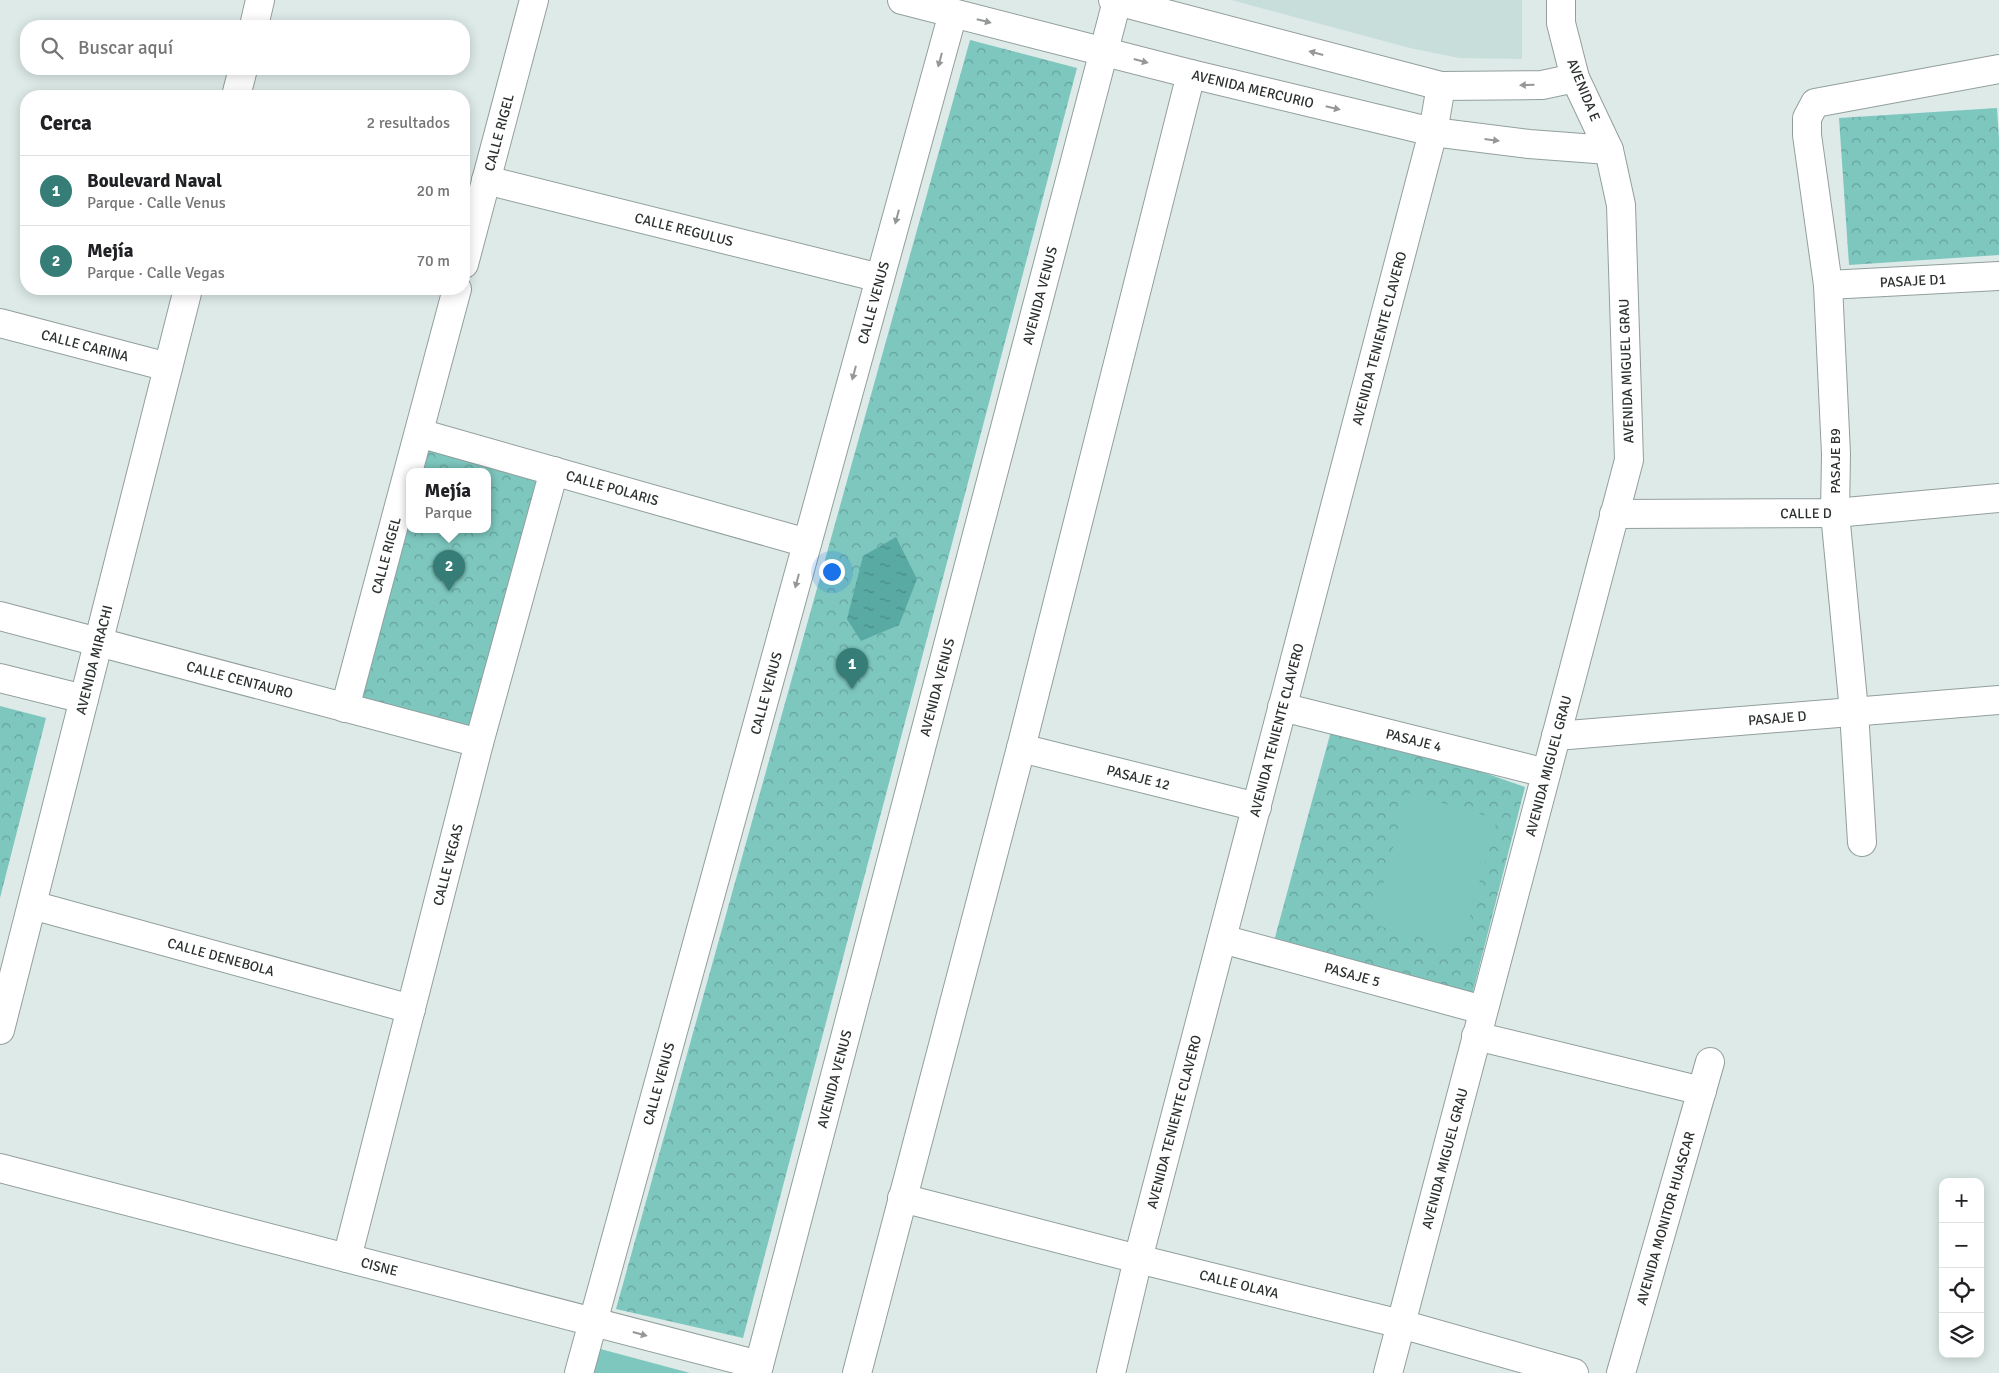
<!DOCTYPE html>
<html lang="es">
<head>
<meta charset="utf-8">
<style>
  :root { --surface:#fff; --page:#f2f2f2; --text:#202124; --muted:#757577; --line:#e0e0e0; --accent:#357d76 }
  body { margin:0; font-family:Signika,sans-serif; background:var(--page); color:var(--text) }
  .controls { position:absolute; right:15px; bottom:15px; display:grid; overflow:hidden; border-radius:10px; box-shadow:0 2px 12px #0003 }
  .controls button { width:45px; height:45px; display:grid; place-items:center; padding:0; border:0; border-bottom:1px solid var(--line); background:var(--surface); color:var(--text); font:25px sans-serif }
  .you { position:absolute; left:831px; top:571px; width:18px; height:18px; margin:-12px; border:4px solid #fff; border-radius:50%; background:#1a73e8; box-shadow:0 0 0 8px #1a73e833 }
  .badge { display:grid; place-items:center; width:32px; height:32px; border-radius:50%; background:var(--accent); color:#fff; font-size:16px; font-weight:700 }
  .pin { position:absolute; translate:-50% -41px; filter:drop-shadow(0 1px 2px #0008) }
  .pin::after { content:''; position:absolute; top:26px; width:18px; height:15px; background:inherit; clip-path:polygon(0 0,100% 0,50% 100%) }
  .popup { position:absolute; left:406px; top:468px; width:85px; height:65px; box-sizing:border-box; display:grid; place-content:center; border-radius:10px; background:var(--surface); filter:drop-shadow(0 1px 4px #0005); font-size:16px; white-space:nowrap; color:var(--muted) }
  .popup b { font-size:19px; color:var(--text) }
  .popup::after { content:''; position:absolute; left:50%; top:100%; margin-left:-10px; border:10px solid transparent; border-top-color:var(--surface) }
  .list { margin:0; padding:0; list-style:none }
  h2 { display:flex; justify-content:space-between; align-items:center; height:65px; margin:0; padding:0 20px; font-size:21px }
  h2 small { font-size:16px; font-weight:400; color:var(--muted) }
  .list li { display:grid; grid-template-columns:32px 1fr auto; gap:15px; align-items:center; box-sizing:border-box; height:70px; padding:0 20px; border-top:1px solid var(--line) }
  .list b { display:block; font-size:19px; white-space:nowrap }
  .list p { margin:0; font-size:16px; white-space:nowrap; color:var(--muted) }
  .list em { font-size:16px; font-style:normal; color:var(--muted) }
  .icon { flex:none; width:28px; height:28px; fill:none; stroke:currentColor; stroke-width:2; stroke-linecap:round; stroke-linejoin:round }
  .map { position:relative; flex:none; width:1999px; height:1373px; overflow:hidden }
  .search { position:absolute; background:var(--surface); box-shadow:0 2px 12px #0003; left:20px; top:20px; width:450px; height:55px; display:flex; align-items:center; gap:12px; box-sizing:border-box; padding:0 18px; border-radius:20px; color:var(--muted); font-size:19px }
  .panel { position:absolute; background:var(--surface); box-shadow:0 2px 12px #0003; left:20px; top:90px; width:450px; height:205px; border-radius:20px }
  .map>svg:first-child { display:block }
</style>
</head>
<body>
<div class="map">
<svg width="1999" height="1373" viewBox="0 0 1999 1373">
  <defs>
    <pattern id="forest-crowns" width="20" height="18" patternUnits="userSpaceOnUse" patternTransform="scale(1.25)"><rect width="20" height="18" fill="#7dc7bf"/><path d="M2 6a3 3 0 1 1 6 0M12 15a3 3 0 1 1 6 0" fill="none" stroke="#67a29c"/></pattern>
    <pattern id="water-ripples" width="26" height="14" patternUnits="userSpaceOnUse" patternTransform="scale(1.25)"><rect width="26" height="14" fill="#58aaa3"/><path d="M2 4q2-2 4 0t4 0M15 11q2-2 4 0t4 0" fill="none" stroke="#498b85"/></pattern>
  </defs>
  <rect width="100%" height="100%" fill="#ddeae8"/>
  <path fill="#c8dedb" d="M 1231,0 L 1522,0 L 1522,59 L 1459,58 L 1410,48 Z"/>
  <g fill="url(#forest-crowns)">
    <path d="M 970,40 L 1077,68 L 743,1338 L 616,1309 Z"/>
    <path d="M 1997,108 L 1999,139 L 1999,255 L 1849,265 L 1839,118 Z"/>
    <path d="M 425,444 L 544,480 L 472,734 L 355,702 L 410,498 L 410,530 L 488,530 L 488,472 L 417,472 Z"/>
    <path d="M 0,706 L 46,718 L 0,898 Z"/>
    <path d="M 1334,720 L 1525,787 L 1469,1007 L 1274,941 Z"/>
  </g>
  <g fill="#7dc7bf">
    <path d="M 1408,793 L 1497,819 L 1461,949 L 1372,924 Z"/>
    <path d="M 593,1347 L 690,1373 L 586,1373 Z"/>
  </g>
  <path fill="url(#water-ripples)" d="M 896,537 L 917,579 L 899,625 L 861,641 L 847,619 L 863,556 Z"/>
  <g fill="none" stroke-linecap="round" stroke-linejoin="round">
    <defs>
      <g id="minor">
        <path d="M 254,26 L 260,0"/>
        <path d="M 236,96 L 243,69"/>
        <path id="s1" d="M 486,180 L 880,278"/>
        <path id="s2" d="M 464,264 L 534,0"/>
        <path id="s3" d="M 1828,285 L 1999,276"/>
        <path id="s4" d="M 0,323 L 168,367"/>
        <path id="s5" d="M 419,433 L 807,543"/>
        <path id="s6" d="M 1614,514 L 1835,513 L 1999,498"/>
        <path id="s7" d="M 0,616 L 479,743"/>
        <path d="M 0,678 L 84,699"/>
        <path id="s8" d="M 1282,707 L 1546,773"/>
        <path id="s9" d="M 345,708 L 457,289"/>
        <path id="s10" d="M 1556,736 L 1999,700"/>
        <path id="s11" d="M 1021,748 L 1257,807"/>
        <path d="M 1862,842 L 1854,711 L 1835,513 L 1836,454 L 1828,285 L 1807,135 L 1807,118 L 1815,103 L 1999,69"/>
        <path id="s12" d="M 32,905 L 411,1009"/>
        <path id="s13" d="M 1222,939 L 1483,1010"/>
        <path id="s14" d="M 0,1030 L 188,289"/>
        <path d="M 1476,1036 L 1702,1091"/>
        <path id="s15" d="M 0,1168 L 759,1365"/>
        <path id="s16" d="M 902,1198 L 1138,1259 L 1401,1324 L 1574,1373"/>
        <path id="s17" d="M 347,1258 L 479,743 L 554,471"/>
        <path id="s18" d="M 579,1373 L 953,13"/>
        <path d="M 857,1373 L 1021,748 L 1191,74"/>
        <path id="s19" d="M 1111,1373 L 1138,1259 L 1433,132 L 1441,86"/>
        <path id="s20" d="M 1388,1373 L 1629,460 L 1621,205 L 1609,150"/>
        <path id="s21" d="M 1621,1373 L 1710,1062"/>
      </g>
      <g id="tertiary">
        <path id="s22" d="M 902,0 L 1191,74 L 1433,132 L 1529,144 L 1609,150 L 1575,78 L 1561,23 L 1561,0"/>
        <path d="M 1113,0 L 1441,86 L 1542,85 L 1575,78"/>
        <path id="s23" d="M 757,1373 L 1117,1"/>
      </g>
    </defs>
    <use href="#minor" stroke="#929f9d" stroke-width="30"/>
    <use href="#tertiary" stroke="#929f9d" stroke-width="30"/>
    <use href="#minor" stroke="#fff" stroke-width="28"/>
    <use href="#tertiary" stroke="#fff" stroke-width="28"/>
  </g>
  <defs><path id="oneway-solid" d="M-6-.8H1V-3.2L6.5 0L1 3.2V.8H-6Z" transform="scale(1.25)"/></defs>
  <g fill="#969898">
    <use href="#oneway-solid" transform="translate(984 21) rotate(14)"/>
    <use href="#oneway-solid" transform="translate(1316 53) rotate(-165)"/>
    <use href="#oneway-solid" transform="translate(940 60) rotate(105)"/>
    <use href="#oneway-solid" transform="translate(1141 61) rotate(15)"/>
    <use href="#oneway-solid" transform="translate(1527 85) rotate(178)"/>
    <use href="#oneway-solid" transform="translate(1333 108) rotate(13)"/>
    <use href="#oneway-solid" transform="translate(1492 140) rotate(7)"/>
    <use href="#oneway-solid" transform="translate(897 217) rotate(105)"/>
    <use href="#oneway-solid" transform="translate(854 373) rotate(105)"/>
    <use href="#oneway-solid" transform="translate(797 581) rotate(105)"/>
    <use href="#oneway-solid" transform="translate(640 1334) rotate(15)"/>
  </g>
  <g text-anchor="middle" stroke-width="4.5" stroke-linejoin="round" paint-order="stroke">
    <g font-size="14" fill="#2c3130" stroke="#fff">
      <text dy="5" stroke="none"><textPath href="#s22" startOffset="362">AVENIDA MERCURIO</textPath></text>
      <text transform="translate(1584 90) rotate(68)" y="5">AVENIDA E</text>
      <text dy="5" stroke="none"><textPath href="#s2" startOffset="136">CALLE RIGEL</textPath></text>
      <text dy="5" stroke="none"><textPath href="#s1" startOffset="204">CALLE REGULUS</textPath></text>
      <text dy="5" stroke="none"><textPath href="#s3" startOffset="85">PASAJE D1</textPath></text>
      <text dy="5" stroke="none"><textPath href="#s23" startOffset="1114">AVENIDA VENUS</textPath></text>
      <text dy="5" stroke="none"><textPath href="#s18" startOffset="1110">CALLE VENUS</textPath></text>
      <text dy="5" stroke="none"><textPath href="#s19" startOffset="1069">AVENIDA TENIENTE CLAVERO</textPath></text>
      <text dy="5" stroke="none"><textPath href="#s4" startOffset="88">CALLE CARINA</textPath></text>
      <text transform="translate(1626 371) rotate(-92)" y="5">AVENIDA MIGUEL GRAU</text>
      <text transform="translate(1835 461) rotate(-90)" y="5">PASAJE B9</text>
      <text dy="5" stroke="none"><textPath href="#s5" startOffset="201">CALLE POLARIS</textPath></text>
      <text dy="5" stroke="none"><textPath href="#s6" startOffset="192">CALLE D</textPath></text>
      <text dy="5" stroke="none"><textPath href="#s9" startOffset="158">CALLE RIGEL</textPath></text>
      <text dy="5" stroke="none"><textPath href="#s14" startOffset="382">AVENIDA MIRACHI</textPath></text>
      <text dy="5" stroke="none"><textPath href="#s7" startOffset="248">CALLE CENTAURO</textPath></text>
      <text dy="5" stroke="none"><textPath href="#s23" startOffset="709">AVENIDA VENUS</textPath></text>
      <text dy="5" stroke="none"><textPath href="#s18" startOffset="705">CALLE VENUS</textPath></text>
      <text dy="5" stroke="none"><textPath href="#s10" startOffset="222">PASAJE D</textPath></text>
      <text dy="5" stroke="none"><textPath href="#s19" startOffset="664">AVENIDA TENIENTE CLAVERO</textPath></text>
      <text dy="5" stroke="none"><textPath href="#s8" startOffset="136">PASAJE 4</textPath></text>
      <text dy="5" stroke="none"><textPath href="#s20" startOffset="628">AVENIDA MIGUEL GRAU</textPath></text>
      <text dy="5" stroke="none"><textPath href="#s11" startOffset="121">PASAJE 12</textPath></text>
      <text dy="5" stroke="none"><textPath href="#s17" startOffset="406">CALLE VEGAS</textPath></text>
      <text dy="5" stroke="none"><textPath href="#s12" startOffset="196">CALLE DENEBOLA</textPath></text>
      <text dy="5" stroke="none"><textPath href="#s13" startOffset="135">PASAJE 5</textPath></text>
      <text dy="5" stroke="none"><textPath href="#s23" startOffset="304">AVENIDA VENUS</textPath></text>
      <text dy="5" stroke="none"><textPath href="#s18" startOffset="300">CALLE VENUS</textPath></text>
      <text dy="5" stroke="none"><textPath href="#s19" startOffset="259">AVENIDA TENIENTE CLAVERO</textPath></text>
      <text dy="5" stroke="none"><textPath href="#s20" startOffset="222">AVENIDA MIGUEL GRAU</textPath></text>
      <text dy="5" stroke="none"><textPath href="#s21" startOffset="161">AVENIDA MONITOR HUASCAR</textPath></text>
      <text dy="5" stroke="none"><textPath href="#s15" startOffset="392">CISNE</textPath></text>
      <text dy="5" stroke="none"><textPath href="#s16" startOffset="348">CALLE OLAYA</textPath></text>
    </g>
  </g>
</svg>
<div class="controls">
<button>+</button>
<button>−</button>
<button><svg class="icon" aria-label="locate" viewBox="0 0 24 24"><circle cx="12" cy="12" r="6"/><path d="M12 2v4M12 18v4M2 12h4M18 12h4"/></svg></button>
<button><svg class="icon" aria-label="layers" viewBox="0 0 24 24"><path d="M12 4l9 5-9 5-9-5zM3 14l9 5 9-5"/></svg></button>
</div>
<div class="you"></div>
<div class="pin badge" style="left:852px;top:689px">1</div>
<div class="pin badge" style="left:449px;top:591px">2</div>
<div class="popup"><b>Mejía</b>Parque</div>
<div class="search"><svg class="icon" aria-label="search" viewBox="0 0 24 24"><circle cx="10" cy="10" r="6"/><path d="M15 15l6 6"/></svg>Buscar aquí</div>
<section class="panel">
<h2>Cerca<small>2 resultados</small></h2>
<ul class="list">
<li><span class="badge">1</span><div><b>Boulevard Naval</b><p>Parque · Calle Venus</p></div><em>20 m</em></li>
<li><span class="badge">2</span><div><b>Mejía</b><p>Parque · Calle Vegas</p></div><em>70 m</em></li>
</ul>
</section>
</div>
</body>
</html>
